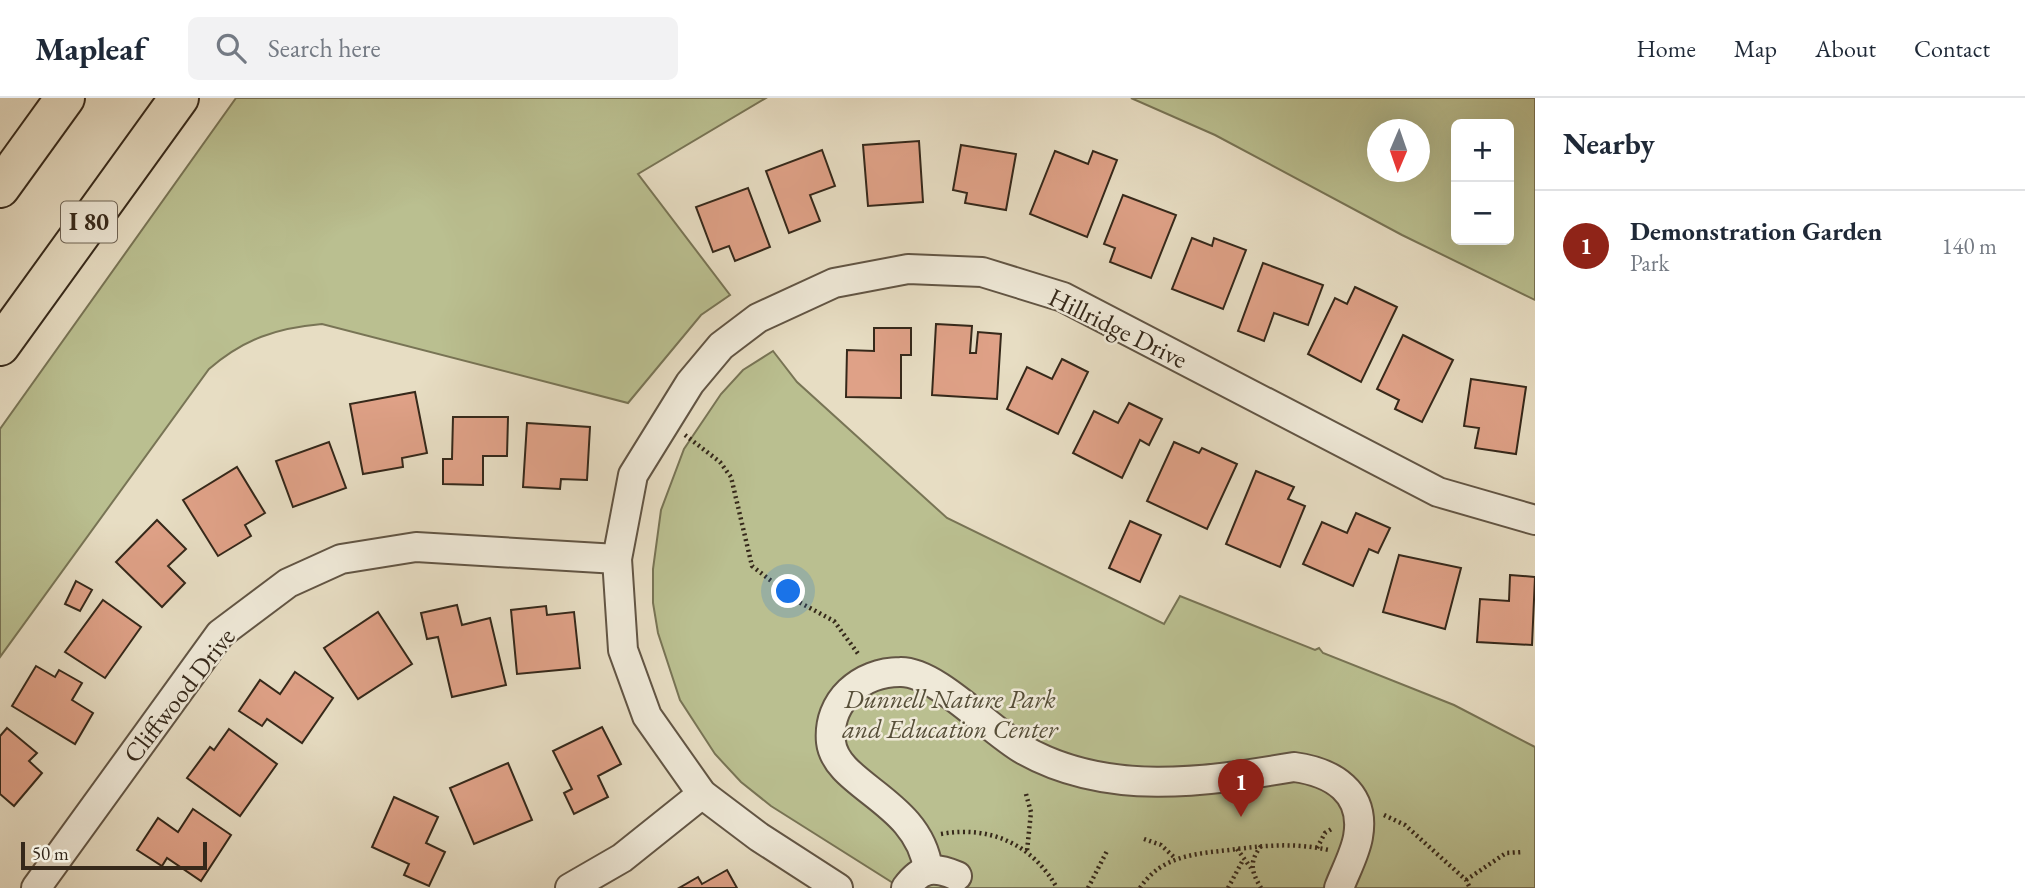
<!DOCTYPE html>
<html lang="en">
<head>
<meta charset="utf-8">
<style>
  :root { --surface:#fff; --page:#f2f2f3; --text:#1f2937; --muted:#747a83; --line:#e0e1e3; --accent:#8f2418 }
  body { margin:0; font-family:"EB Garamond",serif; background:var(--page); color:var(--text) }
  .controls { position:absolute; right:21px; top:21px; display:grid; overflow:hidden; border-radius:10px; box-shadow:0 7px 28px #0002 }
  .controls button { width:63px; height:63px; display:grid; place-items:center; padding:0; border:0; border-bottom:2px solid var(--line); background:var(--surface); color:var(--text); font:35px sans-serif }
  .compass { position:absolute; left:1367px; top:21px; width:63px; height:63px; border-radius:50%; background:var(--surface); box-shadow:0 7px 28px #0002; rotate:182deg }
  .scale { position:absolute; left:21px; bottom:18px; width:186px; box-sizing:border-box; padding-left:7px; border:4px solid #35281a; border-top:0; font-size:19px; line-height:24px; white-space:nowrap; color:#35281a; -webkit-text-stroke:5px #efe9d8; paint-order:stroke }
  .you { position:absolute; left:789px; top:494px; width:24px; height:24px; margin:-18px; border:5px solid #fff; border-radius:50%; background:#1a73e8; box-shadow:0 0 0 10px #1a73e833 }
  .badge { display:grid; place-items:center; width:46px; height:46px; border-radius:50%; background:var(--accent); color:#fff; font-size:23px; font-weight:700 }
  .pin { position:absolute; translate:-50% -58px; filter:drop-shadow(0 2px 4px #0008) }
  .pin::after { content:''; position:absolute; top:37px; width:24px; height:21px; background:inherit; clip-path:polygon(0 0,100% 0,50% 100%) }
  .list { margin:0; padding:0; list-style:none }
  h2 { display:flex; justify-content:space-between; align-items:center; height:91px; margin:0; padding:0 28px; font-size:30px }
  h2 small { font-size:23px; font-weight:400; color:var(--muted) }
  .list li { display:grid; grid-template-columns:46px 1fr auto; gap:21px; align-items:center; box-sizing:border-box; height:112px; padding:0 28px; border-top:2px solid var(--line) }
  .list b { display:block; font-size:26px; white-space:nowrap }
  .list p { margin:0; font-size:23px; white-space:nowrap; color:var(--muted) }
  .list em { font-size:23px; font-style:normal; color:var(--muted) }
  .icon { flex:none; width:38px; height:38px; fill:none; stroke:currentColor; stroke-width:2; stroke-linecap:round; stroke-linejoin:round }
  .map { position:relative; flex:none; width:1535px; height:790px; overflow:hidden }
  header { display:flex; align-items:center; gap:42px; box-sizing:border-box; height:98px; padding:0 35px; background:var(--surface); border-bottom:2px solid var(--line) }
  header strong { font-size:33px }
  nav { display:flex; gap:38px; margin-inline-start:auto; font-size:24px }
  .search { width:490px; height:63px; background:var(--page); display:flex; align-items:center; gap:18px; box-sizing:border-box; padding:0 24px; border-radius:10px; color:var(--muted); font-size:26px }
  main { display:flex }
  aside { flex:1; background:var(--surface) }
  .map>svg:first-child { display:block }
</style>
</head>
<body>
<header>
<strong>Mapleaf</strong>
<div class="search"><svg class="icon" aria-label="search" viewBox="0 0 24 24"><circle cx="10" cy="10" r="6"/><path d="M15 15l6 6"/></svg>Search here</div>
<nav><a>Home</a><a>Map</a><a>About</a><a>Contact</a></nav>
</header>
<main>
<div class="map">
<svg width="1535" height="790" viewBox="0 0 1535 790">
  <rect width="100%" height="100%" fill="#e7ddc3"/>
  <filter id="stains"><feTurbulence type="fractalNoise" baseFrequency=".00286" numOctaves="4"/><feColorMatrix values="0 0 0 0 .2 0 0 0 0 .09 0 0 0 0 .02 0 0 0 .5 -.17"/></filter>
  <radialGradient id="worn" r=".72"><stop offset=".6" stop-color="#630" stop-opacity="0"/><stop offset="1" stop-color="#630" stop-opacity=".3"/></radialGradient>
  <g fill="#babf90" stroke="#787455" stroke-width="2" fill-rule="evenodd">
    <path d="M 236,0 L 766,0 L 638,76 L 730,197 L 701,217 L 628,305 L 322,226 C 276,230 244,241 209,271 L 0,559 L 0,331 Z"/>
    <path d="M 1131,0 L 1535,0 L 1535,202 L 1402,137 L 1215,37 ZM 1509,26 L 1509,142 L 1456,142 L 1456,26 ZM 1378,32 L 1420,32 L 1420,74 L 1378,74 Z"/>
    <path d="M 773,253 L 797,284 L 947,420 L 1164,526 L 1180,498 L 1315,552 L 1319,550 L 1323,555 L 1454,607 L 1535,649 L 1535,790 L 901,790 L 771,708 L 741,684 L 715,656 L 680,602 L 658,535 L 653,505 L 653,471 L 661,412 L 684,351 L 721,296 L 743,272 Z"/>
  </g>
  <g fill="#dfa187" stroke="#35281a" stroke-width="2">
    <path d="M 919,43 L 923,104 L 868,108 L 863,47 Z"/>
    <path d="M 961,47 L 1016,56 L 1006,112 L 965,105 L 967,95 L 953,92 Z"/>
    <path d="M 822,52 L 835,88 L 810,97 L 820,123 L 789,135 L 766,73 Z"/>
    <path d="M 1055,53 L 1088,66 L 1093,53 L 1117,62 L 1087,139 L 1030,116 Z"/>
    <path d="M 748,90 L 770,149 L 735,163 L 729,148 L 713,154 L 696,109 Z"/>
    <path d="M 1123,97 L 1176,117 L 1151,180 L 1110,164 L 1115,150 L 1104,146 Z"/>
    <path d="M 1192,140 L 1212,148 L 1214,140 L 1246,152 L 1223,211 L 1172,191 Z"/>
    <path d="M 1263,165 L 1323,187 L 1308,227 L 1274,215 L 1264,243 L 1238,233 Z"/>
    <path d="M 1355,189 L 1397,209 L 1361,284 L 1308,256 L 1335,200 L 1347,206 Z"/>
    <path d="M 936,226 L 972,228 L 970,255 L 976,255 L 978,234 L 1001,236 L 997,301 L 932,297 Z"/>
    <path d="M 874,230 L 911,230 L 911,257 L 901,257 L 901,300 L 846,299 L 847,252 L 874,253 Z"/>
    <path d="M 1403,237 L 1453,262 L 1422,324 L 1395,311 L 1399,302 L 1377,291 Z"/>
    <path d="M 1062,261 L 1088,274 L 1058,336 L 1007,311 L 1027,269 L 1052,281 Z"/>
    <path d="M 1471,281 L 1526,289 L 1516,356 L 1475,350 L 1479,330 L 1464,328 Z"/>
    <path d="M 415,294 L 427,355 L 402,360 L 403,369 L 363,376 L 350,306 Z"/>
    <path d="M 1129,305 L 1162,321 L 1149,347 L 1140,342 L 1122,380 L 1073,355 L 1094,313 L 1118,325 Z"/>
    <path d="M 453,319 L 508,319 L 507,358 L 483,358 L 483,387 L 443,386 L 443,361 L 452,361 Z"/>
    <path d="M 527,325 L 590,329 L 587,382 L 561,381 L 560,391 L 523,389 Z"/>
    <path d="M 329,344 L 346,390 L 293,409 L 276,363 Z"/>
    <path d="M 1174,344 L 1199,355 L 1202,350 L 1237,366 L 1207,431 L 1147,403 Z"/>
    <path d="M 237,369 L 265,415 L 245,427 L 251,438 L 218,458 L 183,402 Z"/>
    <path d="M 1256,373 L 1294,389 L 1288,401 L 1305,408 L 1280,469 L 1226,446 Z"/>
    <path d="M 1356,415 L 1390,430 L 1378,455 L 1369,451 L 1353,488 L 1303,466 L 1322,424 L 1347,435 Z"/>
    <path d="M 157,422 L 186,451 L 168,468 L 185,485 L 162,509 L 116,464 Z"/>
    <path d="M 1130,423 L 1161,437 L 1140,484 L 1109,470 Z"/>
    <path d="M 1399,457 L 1461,470 L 1445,531 L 1383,514 Z"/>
    <path d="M 1510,477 L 1535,479 L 1532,547 L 1477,544 L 1480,501 L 1509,503 Z"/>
    <path d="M 76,483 L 92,492 L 80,513 L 65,506 Z"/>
    <path d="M 103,502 L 141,529 L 105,580 L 65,554 Z"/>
    <path d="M 457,507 L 462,527 L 490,520 L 506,587 L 452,599 L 438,539 L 427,541 L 421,515 Z"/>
    <path d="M 546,508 L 547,517 L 574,514 L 580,570 L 517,576 L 511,512 Z"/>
    <path d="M 378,514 L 412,566 L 358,601 L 324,550 Z"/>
    <path d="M 36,568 L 55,579 L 59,572 L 82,585 L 72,602 L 93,615 L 75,646 L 12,608 Z"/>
    <path d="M 295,574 L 333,600 L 302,645 L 267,621 L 262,628 L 239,613 L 260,582 L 280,596 Z"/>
    <path d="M 602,629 L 621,666 L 598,678 L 608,699 L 574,716 L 564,695 L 572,691 L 553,653 Z"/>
    <path d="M 7,630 L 37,655 L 29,663 L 42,675 L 14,708 L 0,696 L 0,638 Z"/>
    <path d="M 229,631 L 277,666 L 240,718 L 187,680 L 210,649 L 214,652 Z"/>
    <path d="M 508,665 L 532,722 L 474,746 L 450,690 Z"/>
    <path d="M 394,699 L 438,719 L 426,745 L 445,754 L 429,788 L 404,777 L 409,766 L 372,749 Z"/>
    <path d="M 193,711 L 231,737 L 201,783 L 167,760 L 162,768 L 137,752 L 158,720 L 178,734 Z"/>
    <path d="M 727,772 L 737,790 L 679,790 L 698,779 L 702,786 Z"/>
  </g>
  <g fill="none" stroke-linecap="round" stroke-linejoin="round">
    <defs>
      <g id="minor">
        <path d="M 928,771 C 919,703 836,688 831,644 C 827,603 861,574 900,574 C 936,573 990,633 1024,652 C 1108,699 1204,684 1294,669 C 1332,674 1366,694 1358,739 C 1355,756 1345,774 1339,790"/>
        <path d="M 36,790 L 220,536 L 288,485 L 341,461 L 416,449 L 617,461"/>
        <path d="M 570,790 L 622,760 L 702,696"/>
        <path d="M 838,790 L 759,739 L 702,696 L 647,618 L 623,552 L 617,461 L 633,377 L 690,285 L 721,248 L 758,220 L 834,185 L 908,171 L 982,174 L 1063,199 L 1438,394 L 1535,422"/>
        <path d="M 906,790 C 921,769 934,768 957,778"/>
      </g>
      <g id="highway">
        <path d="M 0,90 L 65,0"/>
        <path d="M 0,248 L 179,0"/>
      </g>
    </defs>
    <use href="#minor" stroke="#625544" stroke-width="32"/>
    <use href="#highway" stroke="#35281a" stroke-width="42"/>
    <g stroke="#35281a" stroke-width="4.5" stroke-dasharray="2 3.5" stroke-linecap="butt">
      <path d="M 685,337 L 720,364 L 731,379 L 752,468 L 797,503 L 834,523 L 859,557"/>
      <path d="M 1026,696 L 1031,714 L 1027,753"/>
      <path d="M 1384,717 L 1405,727 L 1466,782 L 1470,790"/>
      <path d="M 941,736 C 991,727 1033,747 1057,790"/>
      <path d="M 1144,741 L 1161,747 L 1176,761"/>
      <path d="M 1261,748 C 1249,764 1251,773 1261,790"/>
      <path d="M 1317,750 L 1325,735 L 1333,730"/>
      <path d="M 1237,751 L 1251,770"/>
      <path d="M 1466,782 L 1506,755 L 1523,754"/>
      <path d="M 1088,790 L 1107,753"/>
      <path d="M 1140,790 C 1163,755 1200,756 1237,751 C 1270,747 1296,745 1329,752"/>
      <path d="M 1228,790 L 1243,762"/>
    </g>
    <use href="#minor" stroke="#efe9d8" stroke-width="28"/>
    <use href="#highway" stroke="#e7ddc3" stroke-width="38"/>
  </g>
  <g text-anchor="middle" stroke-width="5" stroke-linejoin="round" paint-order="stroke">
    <rect fill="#efe9d8" stroke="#6d6253" stroke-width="2" x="61" y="103.5" width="56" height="41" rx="5"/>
    <g font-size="24" font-weight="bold" fill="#35281a">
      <text x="89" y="132">I 80</text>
    </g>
    <g font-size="26" fill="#35281a" stroke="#efe9d8">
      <text transform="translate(1118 230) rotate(26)" y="9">Hillridge Drive</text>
      <text transform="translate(179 597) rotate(-52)" y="9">Cliffwood Drive</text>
    </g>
    <g font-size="26" font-style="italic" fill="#564e38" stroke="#efe9d8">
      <text x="950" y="610">Dunnell Nature Park<tspan x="950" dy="30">and Education Center</tspan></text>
    </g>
  </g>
  <rect width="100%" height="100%" filter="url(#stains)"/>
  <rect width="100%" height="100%" fill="url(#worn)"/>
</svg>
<div class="controls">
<button>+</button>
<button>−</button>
</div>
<svg class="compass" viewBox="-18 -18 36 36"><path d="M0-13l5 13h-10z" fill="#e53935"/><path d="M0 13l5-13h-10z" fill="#747a83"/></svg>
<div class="scale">50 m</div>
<div class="you"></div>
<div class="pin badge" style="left:1241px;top:719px">1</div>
</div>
<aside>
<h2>Nearby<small></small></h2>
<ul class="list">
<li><span class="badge">1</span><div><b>Demonstration Garden</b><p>Park</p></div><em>140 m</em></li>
</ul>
</aside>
</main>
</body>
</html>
